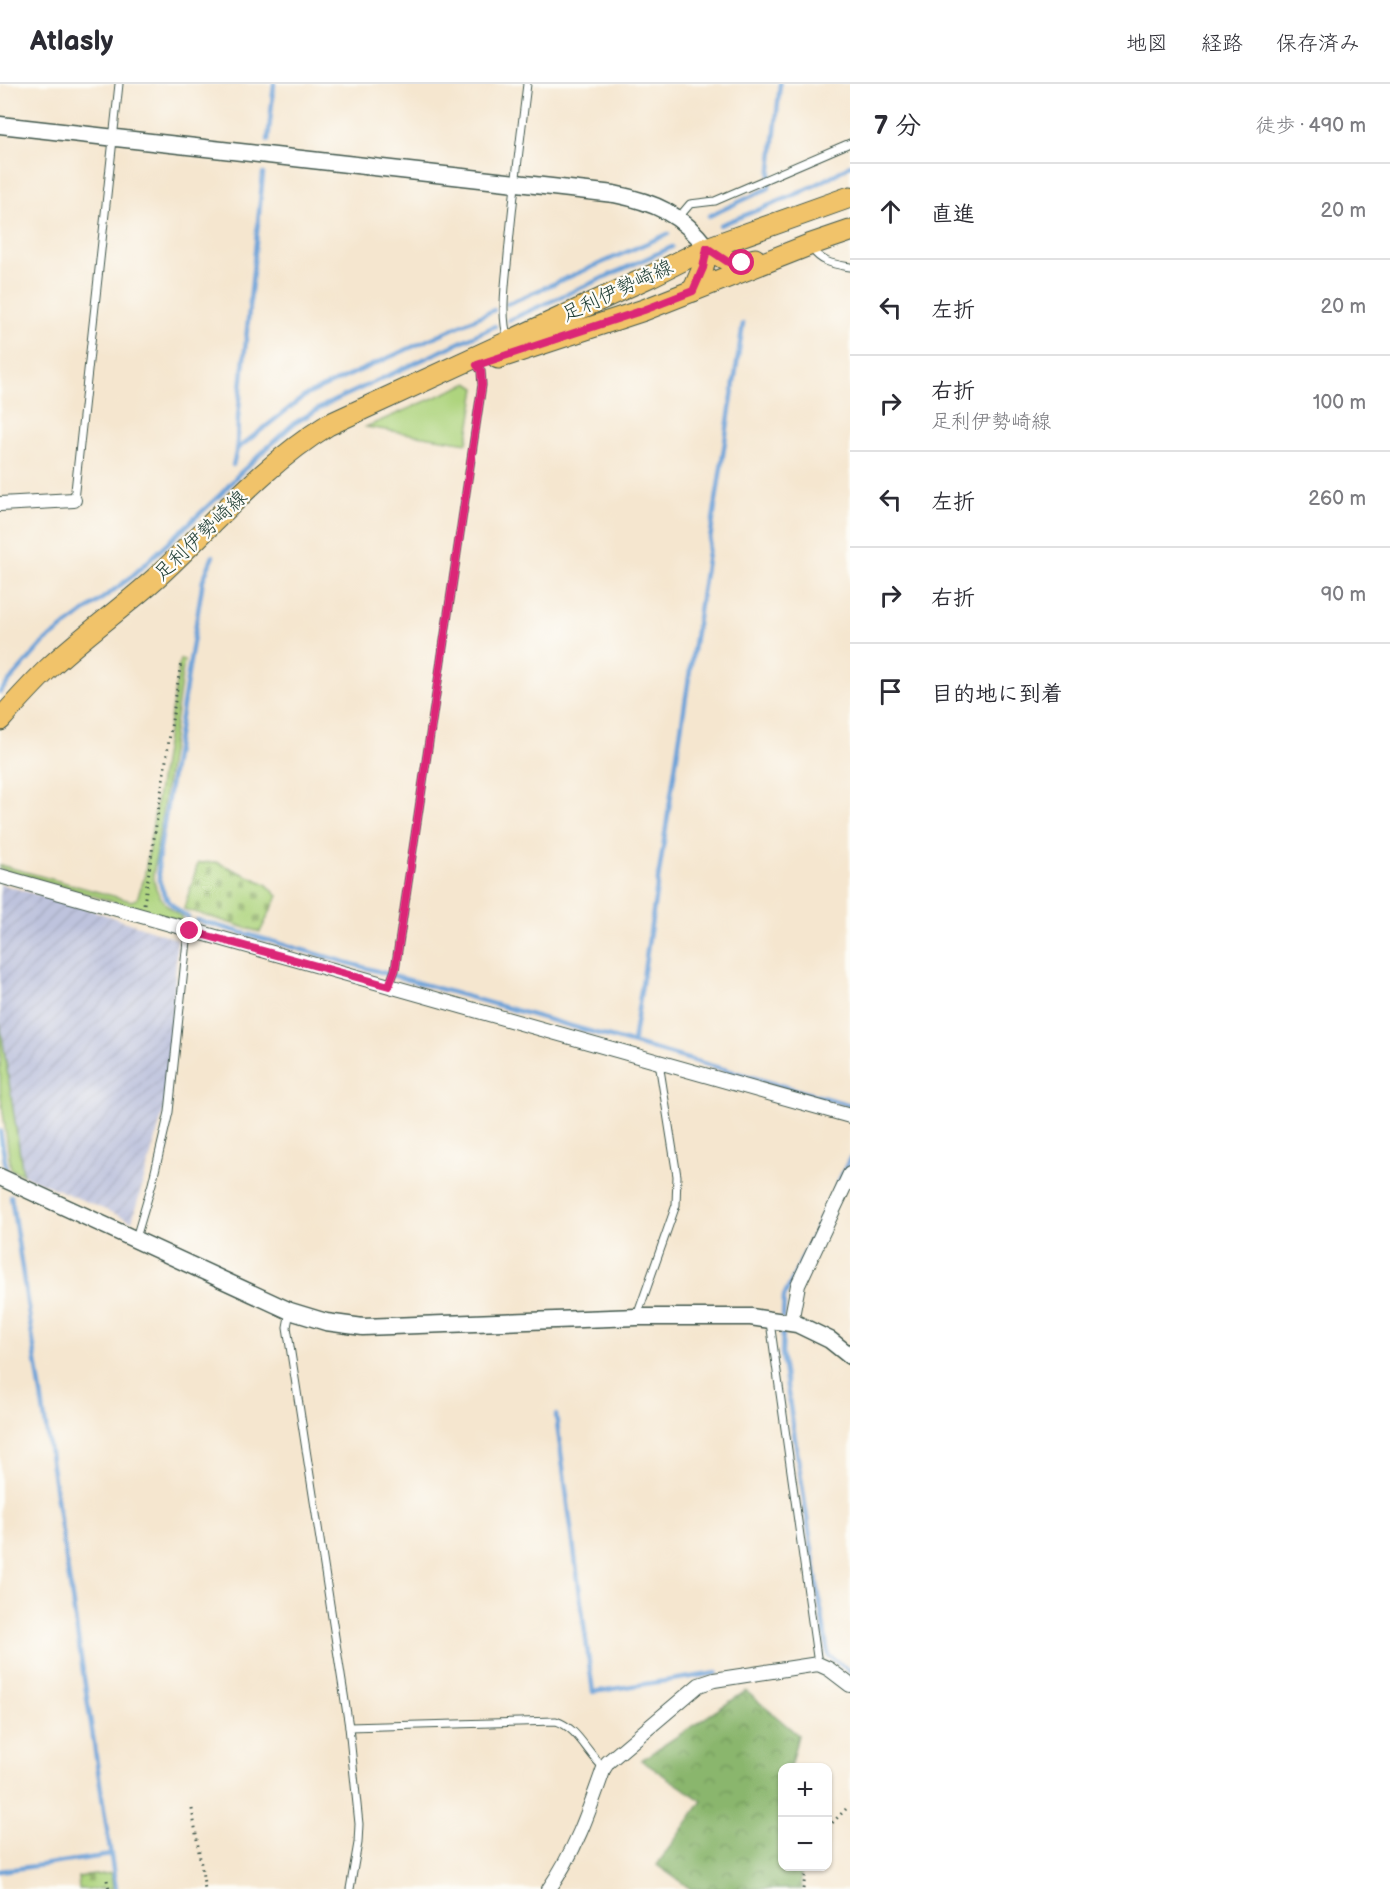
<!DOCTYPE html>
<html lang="ja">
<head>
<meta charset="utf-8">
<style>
  :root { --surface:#fff; --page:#f7f7f7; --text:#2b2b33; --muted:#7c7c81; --line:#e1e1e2 }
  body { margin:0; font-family:"Balsamiq Sans","Klee One",sans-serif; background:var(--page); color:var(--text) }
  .controls { position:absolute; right:18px; bottom:18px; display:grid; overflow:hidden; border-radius:12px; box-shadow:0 2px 4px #0004 }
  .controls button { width:54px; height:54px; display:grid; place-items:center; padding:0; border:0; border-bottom:2px solid var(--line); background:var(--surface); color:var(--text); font:30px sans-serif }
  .stop { position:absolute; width:18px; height:18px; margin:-14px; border:4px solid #db2777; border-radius:50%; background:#fff }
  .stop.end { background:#db2777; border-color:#fff; box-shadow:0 2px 6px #0008 }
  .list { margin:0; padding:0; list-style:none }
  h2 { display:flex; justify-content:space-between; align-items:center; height:78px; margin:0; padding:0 24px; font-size:26px }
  h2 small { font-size:20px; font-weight:400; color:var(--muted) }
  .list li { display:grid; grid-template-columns:39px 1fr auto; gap:18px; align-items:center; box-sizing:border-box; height:96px; padding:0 24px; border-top:2px solid var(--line) }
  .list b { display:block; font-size:22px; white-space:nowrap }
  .list p { margin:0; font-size:20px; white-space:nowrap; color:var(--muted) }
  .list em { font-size:20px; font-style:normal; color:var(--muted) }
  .icon { flex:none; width:33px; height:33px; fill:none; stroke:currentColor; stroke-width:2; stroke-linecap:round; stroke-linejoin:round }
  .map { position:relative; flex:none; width:850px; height:1805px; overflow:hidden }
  header { display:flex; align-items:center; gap:36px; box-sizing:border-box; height:84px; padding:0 30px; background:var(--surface); border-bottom:2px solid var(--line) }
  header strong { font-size:28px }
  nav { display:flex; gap:33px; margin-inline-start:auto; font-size:21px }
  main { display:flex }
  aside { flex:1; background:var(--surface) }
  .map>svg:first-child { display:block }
</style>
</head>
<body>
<header>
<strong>Atlasly</strong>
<nav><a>地図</a><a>経路</a><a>保存済み</a></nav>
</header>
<main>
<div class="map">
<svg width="850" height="1805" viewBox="0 0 850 1805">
  <defs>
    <pattern id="industrial-furrows" width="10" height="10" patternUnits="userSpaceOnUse" patternTransform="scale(1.5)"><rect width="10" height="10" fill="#bec3dd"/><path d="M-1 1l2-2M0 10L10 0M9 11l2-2" fill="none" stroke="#a3a8be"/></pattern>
    <pattern id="forest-crowns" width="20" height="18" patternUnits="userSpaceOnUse" patternTransform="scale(1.5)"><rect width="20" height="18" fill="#8ab66d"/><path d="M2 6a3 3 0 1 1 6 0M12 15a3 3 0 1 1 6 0" fill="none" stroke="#70955a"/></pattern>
    <pattern id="cemetery-stones" width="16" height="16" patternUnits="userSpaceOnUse" patternTransform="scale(1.5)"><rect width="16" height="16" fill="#aed47e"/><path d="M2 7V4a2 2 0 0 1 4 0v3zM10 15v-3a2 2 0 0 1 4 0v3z" fill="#8dad68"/></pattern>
  </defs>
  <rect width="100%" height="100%" fill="#fdfcf7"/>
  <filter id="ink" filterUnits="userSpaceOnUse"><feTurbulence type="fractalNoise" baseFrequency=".0167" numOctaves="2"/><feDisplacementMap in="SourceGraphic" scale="12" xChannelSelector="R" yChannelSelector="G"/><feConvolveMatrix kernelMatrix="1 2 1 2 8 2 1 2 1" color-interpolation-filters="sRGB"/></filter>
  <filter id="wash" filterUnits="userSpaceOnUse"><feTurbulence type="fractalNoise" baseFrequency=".008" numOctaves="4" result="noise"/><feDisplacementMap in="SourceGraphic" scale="24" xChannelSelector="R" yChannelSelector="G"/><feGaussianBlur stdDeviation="1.35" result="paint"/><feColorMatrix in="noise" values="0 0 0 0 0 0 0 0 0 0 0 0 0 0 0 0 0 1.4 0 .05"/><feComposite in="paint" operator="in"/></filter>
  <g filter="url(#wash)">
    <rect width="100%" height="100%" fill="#f5e6cf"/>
    <path fill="url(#industrial-furrows)" d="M 0,800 L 85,824 L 177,855 L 172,956 L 164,1025 L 132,1137 L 23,1091 L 0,939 Z"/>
    <g fill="#aed47e" stroke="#668859" stroke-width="1.5">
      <path d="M 468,299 L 476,304 L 467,359 L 366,343 Z"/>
      <path d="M 180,575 L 184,576 L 153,792 C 156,812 165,822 182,833 L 181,837 L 0,785 L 0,781 L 131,817 L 137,815 L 144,795 Z"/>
      <path d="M 0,939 L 23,1091 L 11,1085 L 0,1007 Z"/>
    </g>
    <path fill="url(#forest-crowns)" stroke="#547a50" stroke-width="1.5" d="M 746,1607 L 798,1651 L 790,1683 L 782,1684 L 782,1782 L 800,1783 L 802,1805 L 691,1805 L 657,1781 L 702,1717 L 641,1676 Z"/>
    <g fill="url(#cemetery-stones)" stroke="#668859" stroke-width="1.5">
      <path d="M 216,778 L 266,800 L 278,812 L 260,848 L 184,825 L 198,779 Z"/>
      <path d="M 111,1789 L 113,1805 L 79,1805 L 78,1793 Z"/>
    </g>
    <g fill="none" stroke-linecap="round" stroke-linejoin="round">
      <g stroke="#6ba1d8" stroke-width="4.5">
        <path d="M 268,56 L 274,0"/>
        <path d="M 709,132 L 769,104 L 780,0"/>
        <path d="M 720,141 C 764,123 810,108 850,81"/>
        <path d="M 507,220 L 668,150"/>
        <path d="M 509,236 L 672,163"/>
        <path d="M 237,365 L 306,311 L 494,226"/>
        <path d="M 233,381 L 237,365 L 238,334 L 263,90"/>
        <path d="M 0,608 L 44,558 L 130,494 L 221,410 L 238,391 L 293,340 L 327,320 L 495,242"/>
        <path d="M 188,833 C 164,819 158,803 158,777 L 203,496 L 213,472"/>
        <path d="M 197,836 L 850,1021"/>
        <path d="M 633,959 L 743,240"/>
        <path d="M 0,1047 L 6,1083"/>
        <path d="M 11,1112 L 116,1805"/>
        <path d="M 783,1234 L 784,1213 L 850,1074"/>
        <path d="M 783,1242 L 782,1270 L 827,1564 L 829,1572 L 850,1587"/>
        <path d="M 556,1331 L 593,1608 L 717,1589"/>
        <path d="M 0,1787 L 111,1771"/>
      </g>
    </g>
  </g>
  <g filter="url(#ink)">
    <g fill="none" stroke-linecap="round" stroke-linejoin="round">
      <defs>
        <g id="service">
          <path d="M 679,133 L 690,120 L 715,117 L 850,59"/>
          <path d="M 811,164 C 822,179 833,180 850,183"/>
          <path d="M 508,254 C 500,233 506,194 508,171 C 513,114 520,57 527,0"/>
          <path d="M 74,416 L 119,0"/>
          <path d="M 389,902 L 395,886 L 482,301 L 481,287 L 477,281"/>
          <path d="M 136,1154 L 152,1100 L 169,1028 L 187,857 L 190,847"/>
          <path d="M 290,1227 L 287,1243 L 349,1643 L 359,1740 L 358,1759 L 350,1805"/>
          <path d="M 637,1232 L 676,1121 L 677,1092 L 659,979"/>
          <path d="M 770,1238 L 818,1580"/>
          <path d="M 349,1643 L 556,1637 C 578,1644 587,1669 604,1684"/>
        </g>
        <g id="minor">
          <path d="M 0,420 L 74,416"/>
          <path d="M 0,792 L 850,1032"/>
          <path d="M 791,1238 L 798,1201 L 850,1090"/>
          <path d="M 549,1805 C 575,1768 589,1727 604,1684 L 608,1678 L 699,1601 L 714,1596 L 818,1580 L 829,1585 L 850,1601"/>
        </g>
        <g id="tertiary">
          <path d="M 0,41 L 614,110 C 654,118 682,130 707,164"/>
          <path d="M 0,1093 L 290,1227 L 326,1238 L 363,1243 L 637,1233 L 751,1233 L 797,1240 L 830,1256 L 850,1272"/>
        </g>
        <g id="primary">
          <path d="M 693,207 L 703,184 L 707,164 C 729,176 728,183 755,175"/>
          <path d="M 498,274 L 644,226 L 809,161 L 850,147"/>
          <path d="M 0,636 C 16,618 32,600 50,583 C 84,551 123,524 158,492 C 213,441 263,381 328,341 L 651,192 L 707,164 L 850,113"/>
        </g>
      </defs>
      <use href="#service" stroke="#3f564b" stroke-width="9"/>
      <use href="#minor" stroke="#3f564b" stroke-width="16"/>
      <use href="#tertiary" stroke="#3f564b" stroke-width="19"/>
      <use href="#primary" stroke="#3f564b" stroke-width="23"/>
      <g stroke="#3f564b" stroke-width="3" stroke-dasharray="1.5 4.5" stroke-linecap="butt">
        <path d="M 144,820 L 181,578"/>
        <path d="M 192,1725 L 205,1805"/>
        <path d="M 828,1743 L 846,1725"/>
        <path d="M 107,1796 L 109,1805"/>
        <path d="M 803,1805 L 807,1782"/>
      </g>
      <use href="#service" stroke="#fff" stroke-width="7"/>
      <use href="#minor" stroke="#fff" stroke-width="14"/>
      <use href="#tertiary" stroke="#fff" stroke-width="16"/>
      <use href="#primary" stroke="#f1c36a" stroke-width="21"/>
    </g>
  </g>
  <g fill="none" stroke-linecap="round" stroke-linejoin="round" filter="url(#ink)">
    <path stroke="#db2777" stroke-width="8" d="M 190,847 L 389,902 L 395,886 L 482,301 L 481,287 L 477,281 L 644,226 L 693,207 L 703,184 L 707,164 L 728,178 L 742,179"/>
  </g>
  <g text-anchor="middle" stroke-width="4.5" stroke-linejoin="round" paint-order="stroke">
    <g font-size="20" fill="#1f3d34" stroke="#fdfcf7">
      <text transform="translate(617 206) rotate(-25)" y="7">足利伊勢崎線</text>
      <text transform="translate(200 451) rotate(-44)" y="7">足利伊勢崎線</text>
    </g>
  </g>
</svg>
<div class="controls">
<button>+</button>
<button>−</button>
</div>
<div class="stop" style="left:742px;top:179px"></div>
<div class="stop end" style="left:190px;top:847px"></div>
</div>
<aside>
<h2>7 分<small>徒歩 · 490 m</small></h2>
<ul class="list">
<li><svg class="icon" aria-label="ahead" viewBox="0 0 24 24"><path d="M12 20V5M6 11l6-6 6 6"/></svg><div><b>直進</b></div><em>20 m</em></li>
<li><svg class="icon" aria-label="left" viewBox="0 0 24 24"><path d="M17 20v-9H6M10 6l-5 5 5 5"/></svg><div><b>左折</b></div><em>20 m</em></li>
<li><svg class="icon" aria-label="right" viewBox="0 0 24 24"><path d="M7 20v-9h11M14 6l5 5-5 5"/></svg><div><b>右折</b><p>足利伊勢崎線</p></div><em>100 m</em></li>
<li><svg class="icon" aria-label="left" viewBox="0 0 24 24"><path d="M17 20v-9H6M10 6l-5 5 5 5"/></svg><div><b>左折</b></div><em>260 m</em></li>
<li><svg class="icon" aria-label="right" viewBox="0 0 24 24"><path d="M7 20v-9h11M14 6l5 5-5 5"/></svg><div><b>右折</b></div><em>90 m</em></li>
<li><svg class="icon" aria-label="arrive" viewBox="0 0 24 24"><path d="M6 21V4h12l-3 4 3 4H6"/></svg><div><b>目的地に到着</b></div></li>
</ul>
</aside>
</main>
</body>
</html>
